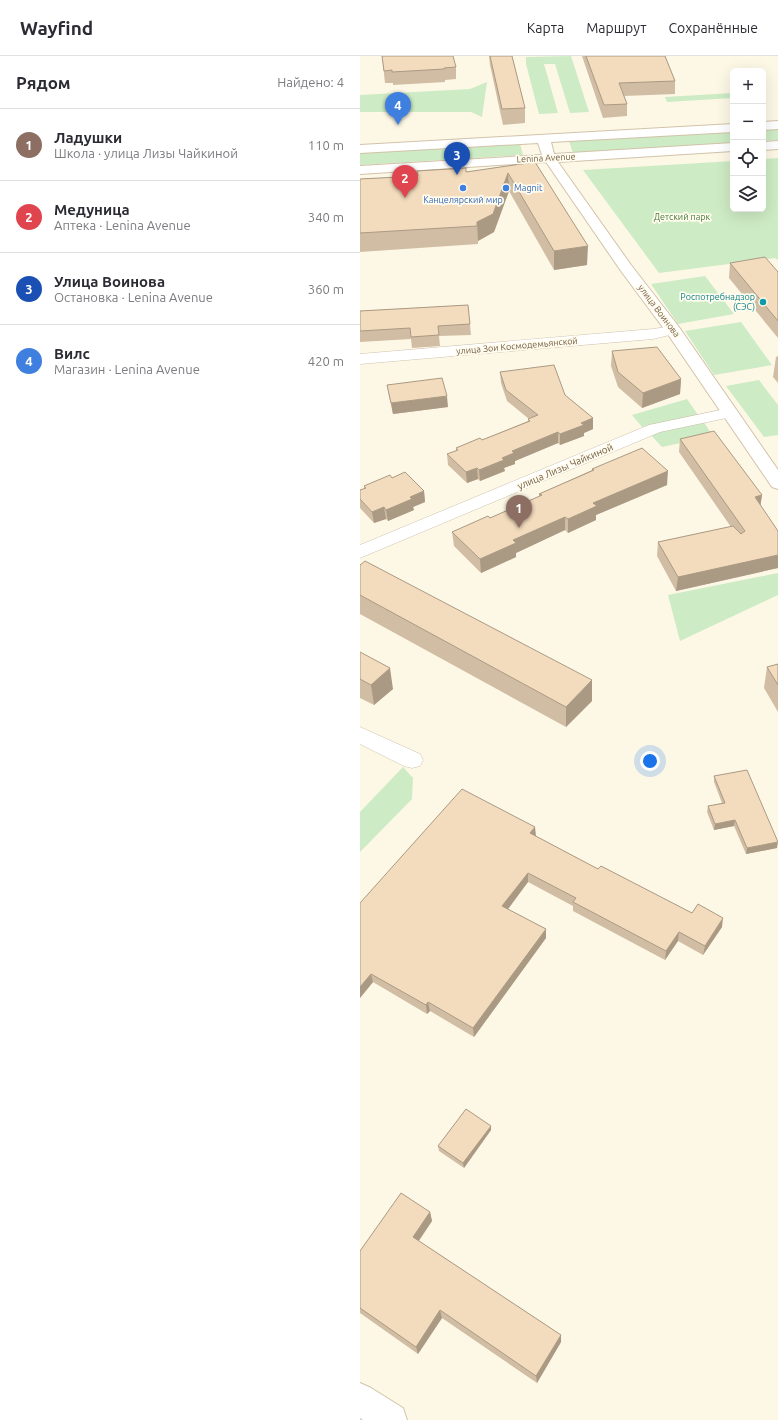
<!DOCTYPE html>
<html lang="ru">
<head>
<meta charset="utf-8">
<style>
  :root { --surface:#fff; --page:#f7f7f7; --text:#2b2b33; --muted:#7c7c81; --line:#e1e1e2; --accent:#80553d }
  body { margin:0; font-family:Ubuntu,sans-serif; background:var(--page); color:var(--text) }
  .controls { position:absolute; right:12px; top:12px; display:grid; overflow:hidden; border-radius:6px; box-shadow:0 4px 16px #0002 }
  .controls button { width:36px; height:36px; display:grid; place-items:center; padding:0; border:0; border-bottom:1px solid var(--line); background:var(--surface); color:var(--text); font:20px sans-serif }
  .you { position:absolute; left:290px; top:705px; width:14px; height:14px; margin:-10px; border:3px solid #fff; border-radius:50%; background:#1a73e8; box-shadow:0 0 0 6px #1a73e833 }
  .badge { display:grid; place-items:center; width:26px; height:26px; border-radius:50%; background:var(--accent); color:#fff; font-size:13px; font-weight:700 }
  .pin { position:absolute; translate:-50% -33px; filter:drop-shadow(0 1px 2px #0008) }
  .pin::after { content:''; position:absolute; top:21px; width:14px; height:12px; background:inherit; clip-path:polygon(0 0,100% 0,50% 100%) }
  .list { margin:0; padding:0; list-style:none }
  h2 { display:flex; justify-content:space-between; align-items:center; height:52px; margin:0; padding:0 16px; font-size:17px }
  h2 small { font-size:13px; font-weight:400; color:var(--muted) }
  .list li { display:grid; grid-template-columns:26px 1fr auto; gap:12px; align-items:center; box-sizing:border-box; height:72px; padding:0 16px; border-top:1px solid var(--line) }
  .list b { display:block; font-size:15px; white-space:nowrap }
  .list p { margin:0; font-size:13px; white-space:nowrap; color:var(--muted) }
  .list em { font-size:13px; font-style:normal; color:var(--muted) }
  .icon { flex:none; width:22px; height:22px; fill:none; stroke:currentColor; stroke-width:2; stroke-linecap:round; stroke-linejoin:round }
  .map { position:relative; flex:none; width:418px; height:1364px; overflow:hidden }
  header { display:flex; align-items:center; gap:24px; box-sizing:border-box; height:56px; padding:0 20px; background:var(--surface); border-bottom:1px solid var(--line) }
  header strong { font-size:19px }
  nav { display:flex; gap:22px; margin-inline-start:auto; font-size:14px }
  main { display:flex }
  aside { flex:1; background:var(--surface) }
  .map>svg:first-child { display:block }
</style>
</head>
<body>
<header>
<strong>Wayfind</strong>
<nav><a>Карта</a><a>Маршрут</a><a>Сохранённые</a></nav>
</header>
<main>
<aside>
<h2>Рядом<small>Найдено: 4</small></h2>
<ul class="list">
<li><span class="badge" style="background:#8d6e63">1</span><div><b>Ладушки</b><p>Школа · улица Лизы Чайкиной</p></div><em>110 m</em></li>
<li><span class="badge" style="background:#e0444e">2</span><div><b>Медуница</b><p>Аптека · Lenina Avenue</p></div><em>340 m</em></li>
<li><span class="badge" style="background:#1a4fb4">3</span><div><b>Улица Воинова</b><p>Остановка · Lenina Avenue</p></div><em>360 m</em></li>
<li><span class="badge" style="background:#3f7fe0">4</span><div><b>Вилс</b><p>Магазин · Lenina Avenue</p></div><em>420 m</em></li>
</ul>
</aside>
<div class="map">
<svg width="418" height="1364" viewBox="0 0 418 1364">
  <rect width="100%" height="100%" fill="#fdf8e6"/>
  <g fill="#cdebc4">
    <path d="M 211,0 L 229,56 L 210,57 L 195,8 L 184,8 L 198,57 L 179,58 L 166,8 L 166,1 Z"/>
    <path d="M 127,26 L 122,61 L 111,56 L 0,56 L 0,39 L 110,33 Z"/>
    <path d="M 373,37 L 373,42 L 307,46 L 305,41 Z"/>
    <path d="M 403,73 L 418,73 L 418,84 L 403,85 Z"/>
    <path d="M 373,75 L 373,87 L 213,97 L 209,85 Z"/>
    <path d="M 160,87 L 163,99 L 0,109 L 0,97 Z"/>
    <path d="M 418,102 L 418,204 L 415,202 L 299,217 L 223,114 L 373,105 L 373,153 L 403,153 L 403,103 Z"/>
    <path d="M 345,220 L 374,258 L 318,268 L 291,228 Z"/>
    <path d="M 381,266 L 412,309 L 354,319 L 325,275 Z"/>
    <path d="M 399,324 L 418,349 L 418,379 L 404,381 L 366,330 Z"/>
    <path d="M 327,343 L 338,359 L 282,371 L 272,359 Z"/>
    <path d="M 343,365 L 353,380 L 302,391 L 290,378 Z"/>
    <path d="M 418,517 L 418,539 L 320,585 L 308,539 Z"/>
    <path d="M 43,711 L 53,722 L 52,743 L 0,796 L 0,756 Z"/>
  </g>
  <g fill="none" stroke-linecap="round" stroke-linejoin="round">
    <defs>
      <g id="street">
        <path d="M 313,270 L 318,271 L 320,274 L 318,277 L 293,283 L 0,308 L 0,298 L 293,273 Z"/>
        <path d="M 370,352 L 376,354 L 378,357 L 376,360 L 300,376 L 0,502 L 0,489 L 289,369 Z"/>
        <path d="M 0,671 L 60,698 L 63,704 L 60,710 L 52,712 L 44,710 L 0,688 Z"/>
      </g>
      <g id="secondary">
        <path d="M 418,65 L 418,73 L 403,74 L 403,66 Z"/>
        <path d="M 373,68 L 373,76 L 191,86 L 194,98 L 373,87 L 373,95 L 198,106 L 271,209 L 319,271 L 418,414 L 418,433 L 412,431 L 307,277 L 261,215 L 186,106 L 0,118 L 0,110 L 182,99 L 178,87 L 0,97 L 0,89 Z"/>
        <path d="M 418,85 L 418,93 L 403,94 L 403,86 Z"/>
        <path d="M 0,1327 L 11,1332 L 43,1352 L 47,1364 L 3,1364 L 0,1362 Z"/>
      </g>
    </defs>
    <use href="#street" stroke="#cfc1ac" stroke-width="1"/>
    <use href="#secondary" stroke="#d2c2a9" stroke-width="2"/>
    <use href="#street" fill="#fff" fill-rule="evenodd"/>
    <use href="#secondary" fill="#fff" fill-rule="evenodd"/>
  </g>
  <g fill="#d1bda3">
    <path d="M 22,0 L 96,11 L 96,23 L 85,24 L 85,26 L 33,29 L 33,27 L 25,27 Z"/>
    <path d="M 129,0 L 152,0 L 165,52 L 165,67 L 143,69 L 130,9 Z"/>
    <path d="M 222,0 L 305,0 L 315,25 L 315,38 L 264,40 L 267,48 L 267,60 L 243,62 Z"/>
    <path d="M 175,106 L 227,209 L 194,214 L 149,135 L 134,176 L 118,185 L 118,188 L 0,196 L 0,123 L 57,120 L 106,116 Z"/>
    <path d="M 370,207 L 418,216 L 418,282 L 369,222 Z"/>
    <path d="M 108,249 L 111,279 L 79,280 L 80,290 L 52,292 L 51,283 L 0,286 L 0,255 Z"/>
    <path d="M 252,295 L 321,323 L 320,338 L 282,352 L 258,331 L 251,310 Z"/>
    <path d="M 418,300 L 418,327 L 413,321 L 416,301 Z"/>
    <path d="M 140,316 L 205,339 L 233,362 L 233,373 L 224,377 L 224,380 L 200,389 L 198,387 L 155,405 L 155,408 L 144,412 L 145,415 L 120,425 L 118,423 L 107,427 L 88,409 L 87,398 L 96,395 L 96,392 L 122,384 L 168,365 L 168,363 L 169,363 L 147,345 L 141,327 Z"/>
    <path d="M 27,329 L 88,351 L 33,358 L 29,340 Z"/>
    <path d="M 320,383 L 402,439 L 400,449 L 418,475 L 418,512 L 316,535 L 297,500 L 298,486 L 371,471 L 319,396 Z"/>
    <path d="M 232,413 L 307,429 L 236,459 L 236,464 L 208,477 L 205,474 L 156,497 L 156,501 L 121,517 L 94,490 L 92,476 L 130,462 L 179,441 L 179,438 L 232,414 Z"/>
    <path d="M 32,422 L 64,435 L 65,446 L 53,451 L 54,454 L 28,465 L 26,463 L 14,467 L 0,452 L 0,434 L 4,433 L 4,430 Z"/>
    <path d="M 0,509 L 232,645 L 206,671 L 0,558 Z"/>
    <path d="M 0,596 L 33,633 L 14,649 L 0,642 Z"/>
    <path d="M 418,608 L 418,656 L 404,632 L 407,611 Z"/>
    <path d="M 354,720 L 417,792 L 386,798 L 374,770 L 354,774 L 347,756 L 348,750 L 362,747 L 354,726 Z"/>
    <path d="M 175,771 L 175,780 L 238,813 L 362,871 L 343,899 L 318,885 L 305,904 L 213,855 L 213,850 L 168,826 L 147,853 L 186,873 L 186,882 L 114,981 L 70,955 L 67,958 L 13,926 L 0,942 L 0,847 Z"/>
    <path d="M 131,1070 L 131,1074 L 104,1112 L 79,1095 L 78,1090 Z"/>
    <path d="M 70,1156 L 72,1165 L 59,1185 L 201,1279 L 201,1286 L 177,1327 L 82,1262 L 58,1298 L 0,1257 L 0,1195 Z"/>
  </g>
  <g fill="#aa9a84">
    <path d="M 148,117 L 149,135 L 134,176 L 118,185 L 117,166 Z"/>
    <path d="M 228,190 L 227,209 L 194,214 L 194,195 Z"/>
    <path d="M 321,323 L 320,338 L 282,352 L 283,337 Z"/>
    <path d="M 87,340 L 88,351 L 33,358 L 31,347 Z"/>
    <path d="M 233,362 L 233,373 L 224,377 L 224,380 L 200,389 L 200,378 L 221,367 Z"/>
    <path d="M 198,376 L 198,387 L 155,405 L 155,408 L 144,412 L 145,415 L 120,425 L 119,414 L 142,402 L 152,395 Z"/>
    <path d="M 117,412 L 118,423 L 107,427 L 106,416 Z"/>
    <path d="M 308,415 L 307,429 L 236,459 L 236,464 L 208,477 L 208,463 L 233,447 Z"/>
    <path d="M 64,435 L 65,446 L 53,451 L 54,454 L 28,465 L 26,454 L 50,441 Z"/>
    <path d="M 402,439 L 400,453 L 395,441 Z"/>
    <path d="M 24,451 L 26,463 L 14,467 L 12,456 Z"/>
    <path d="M 205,461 L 205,474 L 156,497 L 156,501 L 121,517 L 120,503 L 153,484 Z"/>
    <path d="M 418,499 L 418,512 L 316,535 L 318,521 Z"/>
    <path d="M 30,612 L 33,633 L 14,649 L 11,629 Z"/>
    <path d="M 232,624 L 232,645 L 206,671 L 206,651 Z"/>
    <path d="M 375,764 L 374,770 L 354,774 L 355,768 Z"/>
    <path d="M 175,771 L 176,780 L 170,787 L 170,777 Z"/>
    <path d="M 418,786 L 417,792 L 386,798 L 387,792 Z"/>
    <path d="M 168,817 L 168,826 L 143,860 L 142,850 Z"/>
    <path d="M 363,862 L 362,871 L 343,899 L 345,890 Z"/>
    <path d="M 186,873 L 186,882 L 114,981 L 113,972 Z"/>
    <path d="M 319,876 L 318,885 L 305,904 L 306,895 Z"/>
    <path d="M 11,918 L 13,926 L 0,942 L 0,931 Z"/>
    <path d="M 68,946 L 70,955 L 67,958 L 66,949 Z"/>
    <path d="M 131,1070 L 131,1074 L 104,1112 L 103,1107 Z"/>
    <path d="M 70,1156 L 72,1165 L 55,1190 L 53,1181 Z"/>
    <path d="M 80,1254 L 82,1262 L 58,1298 L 56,1291 Z"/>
    <path d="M 201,1279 L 201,1286 L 177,1327 L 176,1320 Z"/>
  </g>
  <g fill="#f3dcbd" stroke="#aa9a84">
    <path d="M 22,0 L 93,0 L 96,11 L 84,12 L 84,13 L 32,16 L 32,14 L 24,15 Z"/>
    <path d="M 130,0 L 152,0 L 165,52 L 142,53 Z"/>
    <path d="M 226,0 L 305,0 L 315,25 L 259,27 L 267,48 L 244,49 Z"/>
    <path d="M 175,106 L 228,190 L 194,195 L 148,117 L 133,158 L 117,166 L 117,170 L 0,177 L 0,123 L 58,120 L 57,115 L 106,112 L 106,116 Z"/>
    <path d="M 405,201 L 418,216 L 418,265 L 370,207 Z"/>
    <path d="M 108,249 L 110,268 L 78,270 L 79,279 L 51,281 L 50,272 L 0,275 L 0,255 Z"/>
    <path d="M 297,291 L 321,323 L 283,337 L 258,316 L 252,295 Z"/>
    <path d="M 194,309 L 205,339 L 233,362 L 221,367 L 224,369 L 200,378 L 198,376 L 152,395 L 154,397 L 142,402 L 144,404 L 119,414 L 117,412 L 106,416 L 87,398 L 98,394 L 96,392 L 120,382 L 122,384 L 170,365 L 168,363 L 178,359 L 146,334 L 140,316 Z"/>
    <path d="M 82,322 L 87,340 L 31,347 L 27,329 Z"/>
    <path d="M 354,375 L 402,439 L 395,441 L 418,475 L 418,499 L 318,521 L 298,486 L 373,470 L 381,478 L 385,475 L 320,383 Z"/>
    <path d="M 282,392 L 308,415 L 233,447 L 237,450 L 208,463 L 205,461 L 153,484 L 156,487 L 120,503 L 92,476 L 128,460 L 130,462 L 182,439 L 179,438 L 234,414 L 232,413 Z"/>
    <path d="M 45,416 L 64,435 L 50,441 L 52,443 L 26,454 L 24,451 L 12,456 L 0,443 L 0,434 L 6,432 L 4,430 L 30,419 L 32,422 Z"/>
    <path d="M 5,505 L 232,624 L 206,651 L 0,539 L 0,509 Z"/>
    <path d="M 0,596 L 30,612 L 11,629 L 0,623 Z"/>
    <path d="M 418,608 L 418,629 L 407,611 Z"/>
    <path d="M 387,714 L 418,786 L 387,792 L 375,764 L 355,768 L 348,750 L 365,747 L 354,720 Z"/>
    <path d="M 102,733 L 175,771 L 170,777 L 238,813 L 241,810 L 332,857 L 338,848 L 363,862 L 345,890 L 319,876 L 306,895 L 213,846 L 216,842 L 168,817 L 142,850 L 186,873 L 113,972 L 68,946 L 66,949 L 11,918 L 0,931 L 0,847 Z"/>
    <path d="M 106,1053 L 131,1070 L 103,1107 L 78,1090 Z"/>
    <path d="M 41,1137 L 70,1156 L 53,1181 L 201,1279 L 176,1320 L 80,1254 L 56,1291 L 0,1252 L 0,1195 Z"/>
  </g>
  <g fill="#3f7fe0" stroke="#fffbed" stroke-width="1.5">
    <circle cx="103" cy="132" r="4"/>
    <circle cx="146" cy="132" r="4"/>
  </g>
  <circle fill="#0f9aa8" stroke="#fffbed" stroke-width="1.5" cx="403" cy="246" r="4"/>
  <g text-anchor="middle" stroke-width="3.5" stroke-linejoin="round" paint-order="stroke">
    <g font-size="9" fill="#77624a" stroke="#fffbed">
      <text transform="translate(186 102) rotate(-3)" y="3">Lenina Avenue</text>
      <text transform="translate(299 255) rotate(53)" y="3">улица Воинова</text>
      <text transform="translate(157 290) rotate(-5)" y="3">улица Зои Космодемьянской</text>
    </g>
    <g font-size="9" fill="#366cbe" stroke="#fffbed" text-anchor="start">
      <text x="154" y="135">Magnit</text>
      <text x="103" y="147" text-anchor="middle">Канцелярский мир</text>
    </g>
    <g font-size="9" fill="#497d42" stroke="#fffbed">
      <text x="322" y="164">Детский парк</text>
    </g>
    <g font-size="9" fill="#0d838f" stroke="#fffbed" text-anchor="end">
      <text x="395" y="244">Роспотребнадзор<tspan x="395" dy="10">(СЭС)</tspan></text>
    </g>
    <g font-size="10" fill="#77624a" stroke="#fffbed">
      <text transform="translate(205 410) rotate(-23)" y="4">улица Лизы Чайкиной</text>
    </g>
  </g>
</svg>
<div class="controls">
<button>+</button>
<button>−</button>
<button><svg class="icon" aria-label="locate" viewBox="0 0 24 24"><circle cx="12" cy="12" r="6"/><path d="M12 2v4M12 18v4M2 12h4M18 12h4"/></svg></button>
<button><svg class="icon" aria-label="layers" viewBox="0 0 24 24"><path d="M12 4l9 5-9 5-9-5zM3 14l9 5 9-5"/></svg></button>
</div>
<div class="you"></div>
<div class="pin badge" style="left:159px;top:472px;background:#8d6e63">1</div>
<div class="pin badge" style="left:45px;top:142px;background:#e0444e">2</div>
<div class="pin badge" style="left:97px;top:119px;background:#1a4fb4">3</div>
<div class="pin badge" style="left:38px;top:69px;background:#3f7fe0">4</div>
</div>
</main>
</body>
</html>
